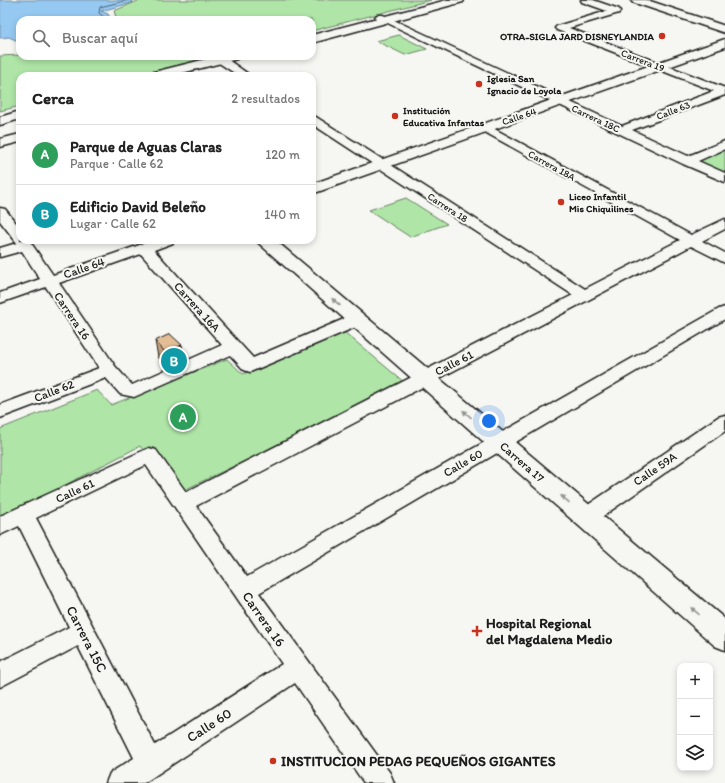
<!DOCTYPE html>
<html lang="es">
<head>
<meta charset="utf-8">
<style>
  :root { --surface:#fff; --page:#f6f6f6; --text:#222; --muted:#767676; --line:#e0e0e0; --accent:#d93025 }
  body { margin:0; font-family:Itim,sans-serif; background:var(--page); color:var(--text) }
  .controls { position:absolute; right:12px; bottom:12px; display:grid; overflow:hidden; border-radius:8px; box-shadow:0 2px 6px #0003 }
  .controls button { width:36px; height:36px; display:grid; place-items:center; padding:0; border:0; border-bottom:1px solid var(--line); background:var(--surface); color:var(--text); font:20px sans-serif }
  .you { position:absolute; left:489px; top:421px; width:14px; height:14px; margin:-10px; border:3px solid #fff; border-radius:50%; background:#1a73e8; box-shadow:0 0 0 6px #1a73e833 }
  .badge { display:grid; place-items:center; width:26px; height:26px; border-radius:50%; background:var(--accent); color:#fff; font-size:13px; font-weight:700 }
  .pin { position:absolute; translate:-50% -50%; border:2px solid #fff; box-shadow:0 1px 4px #0006 }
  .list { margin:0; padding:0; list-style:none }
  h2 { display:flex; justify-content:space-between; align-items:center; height:52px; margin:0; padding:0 16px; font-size:17px }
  h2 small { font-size:13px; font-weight:400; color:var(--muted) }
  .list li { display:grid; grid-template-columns:26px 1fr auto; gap:12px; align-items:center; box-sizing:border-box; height:60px; padding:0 16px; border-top:1px solid var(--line) }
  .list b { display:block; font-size:15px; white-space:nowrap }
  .list p { margin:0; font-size:13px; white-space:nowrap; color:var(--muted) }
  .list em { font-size:13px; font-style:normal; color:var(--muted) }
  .icon { flex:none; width:22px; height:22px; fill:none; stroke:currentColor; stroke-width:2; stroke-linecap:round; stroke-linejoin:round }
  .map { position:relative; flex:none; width:725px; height:783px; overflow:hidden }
  .search { position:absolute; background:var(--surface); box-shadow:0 2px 6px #0003; left:16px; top:16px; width:300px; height:44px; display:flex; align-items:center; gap:10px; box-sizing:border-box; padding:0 14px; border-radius:12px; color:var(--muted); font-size:15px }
  .panel { position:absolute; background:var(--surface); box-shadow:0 2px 6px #0003; left:16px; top:72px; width:300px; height:172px; border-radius:12px }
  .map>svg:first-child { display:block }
</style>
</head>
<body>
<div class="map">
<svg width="725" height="783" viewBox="0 0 725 783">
  <rect width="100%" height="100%" fill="#f6f6f2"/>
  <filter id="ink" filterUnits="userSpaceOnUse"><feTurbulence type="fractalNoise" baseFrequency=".025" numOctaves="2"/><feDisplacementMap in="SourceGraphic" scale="8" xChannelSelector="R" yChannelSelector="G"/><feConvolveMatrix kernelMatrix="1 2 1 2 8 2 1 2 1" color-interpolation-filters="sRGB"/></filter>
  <g filter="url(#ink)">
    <g fill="#afe5a7" stroke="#668062">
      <path d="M 140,0 L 431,0 L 312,31 L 312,20 L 117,20 L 114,11 Z"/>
      <path d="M 399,35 L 427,49 L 405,55 L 376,41 Z"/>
      <path d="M 20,55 L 20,56 L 214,56 L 137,76 L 20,76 L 20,106 L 0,111 L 0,56 Z"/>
      <path d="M 725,150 L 725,177 L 695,163 Z"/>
      <path d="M 406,198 L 447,224 L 410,237 L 369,210 Z"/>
      <path d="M 343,331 L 405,383 L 174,495 L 140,446 L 0,519 L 0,429 L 97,390 L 111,405 L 227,359 L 243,374 Z"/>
    </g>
    <path fill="#95c9f2" stroke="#65849c" d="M 0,0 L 134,0 L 131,3 L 101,11 L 108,14 L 111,20 L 20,20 L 20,42 L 9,37 L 0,38 Z"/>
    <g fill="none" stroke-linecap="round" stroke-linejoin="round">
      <path stroke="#4c6172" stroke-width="1" d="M 107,20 L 99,13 L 100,7 L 129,0"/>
      <defs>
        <g id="minor">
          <path d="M 581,0 L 593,0 L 619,9 L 620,11 L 619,13 L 569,28 L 725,88 L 725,95 L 632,130 L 688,156 L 725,141 L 725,149 L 698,161 L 725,173 L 725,182 L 683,164 L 375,17 L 377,15 L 383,15 L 622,126 L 714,91 L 557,30 L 555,28 L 557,26 L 607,11 L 582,2 Z"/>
          <path d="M 220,56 L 224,57 L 251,76 L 239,76 L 216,61 L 215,59 L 216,57 Z"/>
          <path d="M 312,116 L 316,117 L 585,289 L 680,240 L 481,130 L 479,128 L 481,126 L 489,126 L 691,235 L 725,219 L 725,229 L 702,241 L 725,253 L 725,263 L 691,246 L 196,506 L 247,577 L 719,309 L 725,307 L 725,319 L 259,593 L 390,773 L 394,783 L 364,783 L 295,683 L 144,783 L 106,783 L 110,773 L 134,758 L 78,646 L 0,687 L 0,662 L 69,627 L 19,526 L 0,535 L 0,516 L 149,448 L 156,450 L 186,492 L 573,295 L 312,124 ZM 146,465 L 282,664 L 155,745 L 36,518 Z"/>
          <path d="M 20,134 L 20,142 L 0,147 L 0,139 Z"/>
          <path d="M 0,208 L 5,209 L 20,228 L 20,240 L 29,240 L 53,275 L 154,240 L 175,240 L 173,243 L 154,250 L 253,358 L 351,316 L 357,315 L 363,316 L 365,320 L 363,324 L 250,372 L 244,370 L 230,355 L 134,397 L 120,394 L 106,378 L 0,418 L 0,405 L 99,368 L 46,287 L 0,303 L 0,293 L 40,279 L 22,251 L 0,257 L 0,248 L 17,243 L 0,221 ZM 141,254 L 222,345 L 132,385 L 115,366 L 59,283 Z"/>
          <path d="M 725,415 L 725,431 L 593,523 L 586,525 L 579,523 L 576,517 L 579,511 L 718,417 Z"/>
        </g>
        <g id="tertiary">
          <path d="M 631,0 L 647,0 L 725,26 L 725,33 L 632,2 Z"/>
          <path d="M 725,39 L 725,47 L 312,194 L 312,184 Z"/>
          <path d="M 255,240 L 275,240 L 725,619 L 725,650 L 715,646 Z"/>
        </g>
        <g id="primary">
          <path d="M 447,0 L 464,0 L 463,2 L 312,43 L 312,35 Z"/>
          <path d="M 218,56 L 239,56 L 237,59 L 170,76 L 149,76 L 150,73 Z"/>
          <path d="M 20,111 L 20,119 L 0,125 L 0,117 Z"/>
        </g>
      </defs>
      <use href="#minor" stroke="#1c1c1c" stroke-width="3"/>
      <use href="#tertiary" stroke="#1c1c1c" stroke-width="3"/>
      <use href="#primary" stroke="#1c1c1c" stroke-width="3"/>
      <use href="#minor" fill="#f6f6f2" fill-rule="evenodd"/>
      <use href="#tertiary" fill="#f6f6f2" fill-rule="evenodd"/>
      <use href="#primary" fill="#f6f6f2" fill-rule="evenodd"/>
    </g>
    <path fill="#c4a380" stroke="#1c1c1c" d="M 155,341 L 185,360 L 168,367 L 158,357 Z"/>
    <path fill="#a08468" stroke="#1c1c1c" d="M 182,345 L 185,360 L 168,367 L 165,352 Z"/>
    <path fill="#e4bd95" stroke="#1c1c1c" d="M 170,334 L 182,345 L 165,352 L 155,341 Z"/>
    <defs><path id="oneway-solid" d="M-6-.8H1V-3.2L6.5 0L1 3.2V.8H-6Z"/></defs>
    <g fill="#949492">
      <use href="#oneway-solid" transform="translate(336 302) rotate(-139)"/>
      <use href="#oneway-solid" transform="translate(467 414) rotate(-139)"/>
      <use href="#oneway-solid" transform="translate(565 499) rotate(-139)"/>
      <use href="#oneway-solid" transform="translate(695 611) rotate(-139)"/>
    </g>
  </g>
  <g fill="#c8321e" stroke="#f6f6f2" stroke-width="1.5">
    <circle cx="662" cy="36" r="4"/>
    <circle cx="479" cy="84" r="4"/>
    <circle cx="395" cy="116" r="4"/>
    <circle cx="561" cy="202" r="4"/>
    <path d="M475 625h4v4h4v4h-4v4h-4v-4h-4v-4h4z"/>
    <circle cx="273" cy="761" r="4"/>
  </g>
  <g text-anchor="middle" stroke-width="4" stroke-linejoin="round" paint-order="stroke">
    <g font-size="10" font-weight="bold" fill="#1c1c1c" stroke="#f6f6f2" text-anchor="start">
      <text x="654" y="40" text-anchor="end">OTRA-SIGLA JARD DISNEYLANDIA</text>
      <text x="487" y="82">Iglesia San<tspan x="487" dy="12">Ignacio de Loyola</tspan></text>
      <text x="403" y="114">Institución<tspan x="403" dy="12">Educativa Infantas</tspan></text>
      <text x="569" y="200">Liceo Infantil<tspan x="569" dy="12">Mis Chiquilines</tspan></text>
    </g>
    <g font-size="10" fill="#1c1c1c" stroke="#f6f6f2">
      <text transform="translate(643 60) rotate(21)" y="4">Carrera 19</text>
      <text transform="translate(673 110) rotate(-21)" y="4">Calle 63</text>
      <text transform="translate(519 116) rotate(-19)" y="4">Calle 64</text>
      <text transform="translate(596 118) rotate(25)" y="4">Carrera 18C</text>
      <text transform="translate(552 165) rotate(29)" y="4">Carrera 18A</text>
      <text transform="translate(448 207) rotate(33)" y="4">Carrera 18</text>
    </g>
    <g font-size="12" fill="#1c1c1c" stroke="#f6f6f2">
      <text transform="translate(84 268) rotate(-19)" y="4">Calle 64</text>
      <text transform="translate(197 307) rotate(48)" y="4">Carrera 16A</text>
      <text transform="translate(72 316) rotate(56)" y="4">Carrera 16</text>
      <text transform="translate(454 363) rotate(-27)" y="4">Calle 61</text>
      <text transform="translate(54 391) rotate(-21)" y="4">Calle 62</text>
      <text transform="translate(522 462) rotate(41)" y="4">Carrera 17</text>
      <text transform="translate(463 463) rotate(-30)" y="4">Calle 60</text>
      <text transform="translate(655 469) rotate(-34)" y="4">Calle 59A</text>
      <text transform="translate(75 491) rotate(-25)" y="4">Calle 61</text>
    </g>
    <g font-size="14" fill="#1c1c1c" stroke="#f6f6f2">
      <text transform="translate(264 619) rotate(55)" y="5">Carrera 16</text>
      <text transform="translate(87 639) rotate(63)" y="5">Carrera 15C</text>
      <text transform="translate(209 725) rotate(-33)" y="5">Calle 60</text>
    </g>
    <g font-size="14" font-weight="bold" fill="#1c1c1c" stroke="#f6f6f2" text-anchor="start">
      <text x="486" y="628">Hospital Regional<tspan x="486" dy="16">del Magdalena Medio</tspan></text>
      <text x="281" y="766">INSTITUCION PEDAG PEQUEÑOS GIGANTES</text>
    </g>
  </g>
</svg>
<div class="controls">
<button>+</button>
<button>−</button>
<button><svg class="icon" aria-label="layers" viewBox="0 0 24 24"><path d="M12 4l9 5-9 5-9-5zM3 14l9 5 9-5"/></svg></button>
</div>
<div class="you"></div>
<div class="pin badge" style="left:183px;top:417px;background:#2e9e5b">A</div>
<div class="pin badge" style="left:174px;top:361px;background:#0f9aa8">B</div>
<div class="search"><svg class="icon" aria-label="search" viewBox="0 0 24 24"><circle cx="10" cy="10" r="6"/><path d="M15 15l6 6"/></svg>Buscar aquí</div>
<section class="panel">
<h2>Cerca<small>2 resultados</small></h2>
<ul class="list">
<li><span class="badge" style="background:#2e9e5b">A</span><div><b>Parque de Aguas Claras</b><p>Parque · Calle 62</p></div><em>120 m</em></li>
<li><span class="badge" style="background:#0f9aa8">B</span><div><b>Edificio David Beleño</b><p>Lugar · Calle 62</p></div><em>140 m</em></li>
</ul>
</section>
</div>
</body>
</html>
